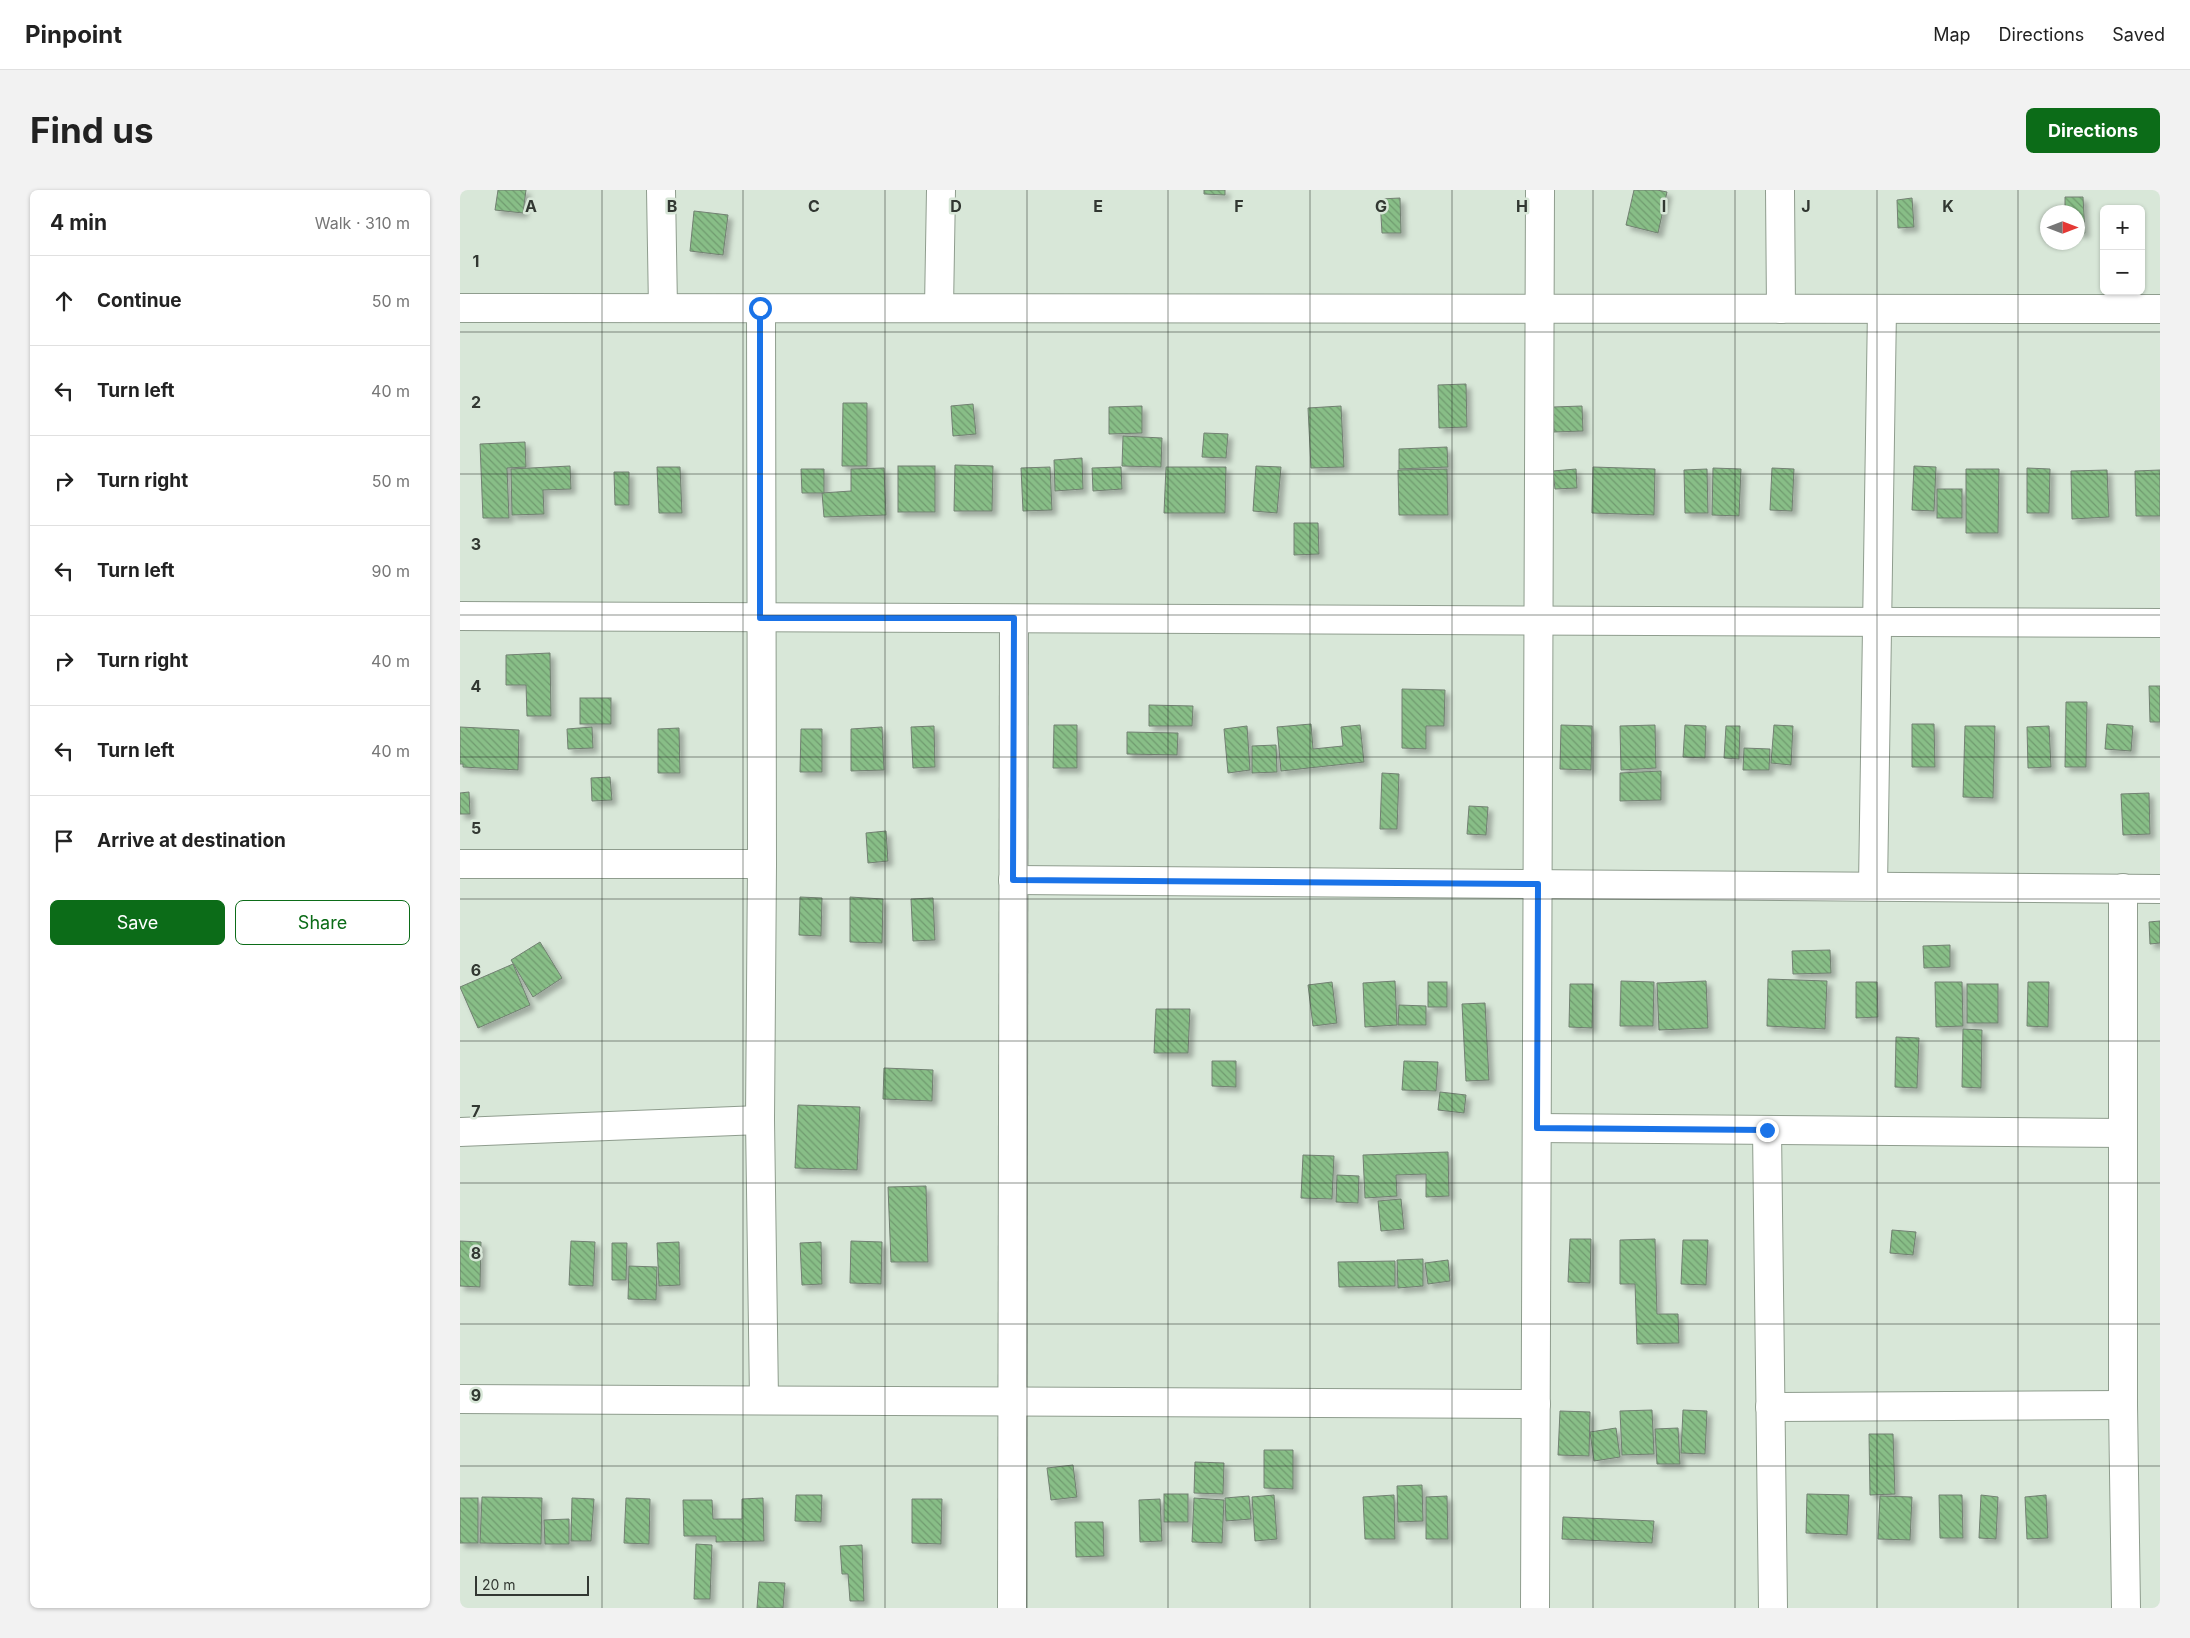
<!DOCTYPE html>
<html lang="en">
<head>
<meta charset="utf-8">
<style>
  :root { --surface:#fff; --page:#f2f2f2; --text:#222; --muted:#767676; --line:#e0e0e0; --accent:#0c6c18 }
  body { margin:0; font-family:Inter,sans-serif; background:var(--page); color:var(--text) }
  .controls { position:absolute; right:15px; top:15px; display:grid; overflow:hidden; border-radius:8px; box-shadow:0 1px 4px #0004 }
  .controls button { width:45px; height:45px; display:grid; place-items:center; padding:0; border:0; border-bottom:1px solid var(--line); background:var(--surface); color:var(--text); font:25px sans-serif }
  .compass { position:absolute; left:1580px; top:15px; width:45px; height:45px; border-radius:50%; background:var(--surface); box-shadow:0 1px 4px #0004; rotate:90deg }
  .scale { position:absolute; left:15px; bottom:12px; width:114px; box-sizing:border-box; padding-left:5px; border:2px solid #323832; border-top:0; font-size:14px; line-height:18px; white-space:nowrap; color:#323832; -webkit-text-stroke:4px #d8e7d8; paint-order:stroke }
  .stop { position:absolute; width:15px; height:15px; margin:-11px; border:4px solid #1a73e8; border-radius:50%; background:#fff }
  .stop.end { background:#1a73e8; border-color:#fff; box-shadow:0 1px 5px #0008 }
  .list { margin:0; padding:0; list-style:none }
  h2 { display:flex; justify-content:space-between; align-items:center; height:65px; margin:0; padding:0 20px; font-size:21px }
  h2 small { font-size:16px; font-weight:400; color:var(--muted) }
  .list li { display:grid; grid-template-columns:32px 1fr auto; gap:15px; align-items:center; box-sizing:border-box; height:90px; padding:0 20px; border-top:1px solid var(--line) }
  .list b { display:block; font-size:19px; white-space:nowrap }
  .list em { font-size:16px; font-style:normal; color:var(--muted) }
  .actions { display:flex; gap:10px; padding:15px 20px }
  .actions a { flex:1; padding:11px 0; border:1px solid var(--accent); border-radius:8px; text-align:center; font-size:18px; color:var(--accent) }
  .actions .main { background:var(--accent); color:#fff }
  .icon { flex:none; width:28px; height:28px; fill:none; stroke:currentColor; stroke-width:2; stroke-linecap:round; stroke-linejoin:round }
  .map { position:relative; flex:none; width:1700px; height:1418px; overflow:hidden; border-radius:8px }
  header { display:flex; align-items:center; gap:30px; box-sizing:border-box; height:70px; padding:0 25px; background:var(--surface); border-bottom:1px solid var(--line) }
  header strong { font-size:24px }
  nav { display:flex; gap:28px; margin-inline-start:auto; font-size:18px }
  .intro { display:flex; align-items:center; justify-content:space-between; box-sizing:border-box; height:120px; padding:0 30px }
  h1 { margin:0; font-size:35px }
  .button { padding:12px 22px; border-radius:8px; background:var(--accent); color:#fff; font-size:18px; font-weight:700 }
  main { display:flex; gap:30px; padding:0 30px }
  aside { flex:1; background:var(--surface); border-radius:8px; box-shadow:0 1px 4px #0004 }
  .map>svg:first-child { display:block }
</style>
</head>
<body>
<header>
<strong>Pinpoint</strong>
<nav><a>Map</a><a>Directions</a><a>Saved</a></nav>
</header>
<div class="intro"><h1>Find us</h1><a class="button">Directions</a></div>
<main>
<aside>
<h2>4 min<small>Walk · 310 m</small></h2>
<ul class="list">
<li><svg class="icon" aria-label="ahead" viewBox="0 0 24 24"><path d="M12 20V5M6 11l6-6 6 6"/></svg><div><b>Continue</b></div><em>50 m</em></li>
<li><svg class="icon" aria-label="left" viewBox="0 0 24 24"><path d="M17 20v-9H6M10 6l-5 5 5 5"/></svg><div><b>Turn left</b></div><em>40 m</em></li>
<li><svg class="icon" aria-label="right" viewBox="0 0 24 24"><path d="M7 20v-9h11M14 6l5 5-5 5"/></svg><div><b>Turn right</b></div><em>50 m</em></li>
<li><svg class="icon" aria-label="left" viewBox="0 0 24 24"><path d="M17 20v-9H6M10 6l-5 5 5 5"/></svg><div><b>Turn left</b></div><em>90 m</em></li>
<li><svg class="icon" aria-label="right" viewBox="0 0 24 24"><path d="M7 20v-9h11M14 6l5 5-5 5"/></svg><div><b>Turn right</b></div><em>40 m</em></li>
<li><svg class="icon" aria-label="left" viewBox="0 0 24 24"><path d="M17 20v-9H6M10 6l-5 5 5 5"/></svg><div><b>Turn left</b></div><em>40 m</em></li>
<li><svg class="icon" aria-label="arrive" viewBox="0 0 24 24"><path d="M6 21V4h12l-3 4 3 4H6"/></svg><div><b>Arrive at destination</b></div></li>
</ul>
<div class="actions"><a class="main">Save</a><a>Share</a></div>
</aside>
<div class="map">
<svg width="1700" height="1418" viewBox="0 0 1700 1418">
  <defs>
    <pattern id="building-back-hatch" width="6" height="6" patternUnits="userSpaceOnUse" patternTransform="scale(1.25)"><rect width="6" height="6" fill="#88be87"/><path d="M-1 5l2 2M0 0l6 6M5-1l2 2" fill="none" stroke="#709b6f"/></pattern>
    <filter id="shadow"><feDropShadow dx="4.5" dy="4.5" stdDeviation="2.5" flood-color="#0004"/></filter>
  </defs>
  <rect width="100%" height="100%" fill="#d8e7d8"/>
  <g fill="url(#building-back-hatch)" stroke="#728072" filter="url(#shadow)">
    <path d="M 38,0 L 66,0 L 63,23 L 35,20 Z"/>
    <path d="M 744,0 L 765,0 L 765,5 L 744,4 Z"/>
    <path d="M 1174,0 L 1197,0 L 1207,2 L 1198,43 L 1166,35 Z"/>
    <path d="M 1605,7 L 1623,7 L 1625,43 L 1618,43 L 1618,22 L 1605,22 Z"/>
    <path d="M 940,8 L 941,43 L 922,43 L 920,9 Z"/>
    <path d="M 1452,8 L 1454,37 L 1438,38 L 1437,10 Z"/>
    <path d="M 234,21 L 268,25 L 263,65 L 230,61 Z"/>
    <path d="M 1006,194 L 1007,237 L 979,238 L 978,195 Z"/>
    <path d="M 383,213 L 407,213 L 407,276 L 382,276 Z"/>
    <path d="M 513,214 L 516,244 L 493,246 L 491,216 Z"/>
    <path d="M 682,216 L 682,243 L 649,244 L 649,217 Z"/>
    <path d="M 881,216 L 884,277 L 851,278 L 848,218 Z"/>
    <path d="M 1122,216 L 1123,241 L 1094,242 L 1093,217 Z"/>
    <path d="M 744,243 L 768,244 L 766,268 L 742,267 Z"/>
    <path d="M 663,246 L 702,248 L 701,277 L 662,276 Z"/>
    <path d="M 65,252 L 66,277 L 47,278 L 49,328 L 23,328 L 20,254 Z"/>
    <path d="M 987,257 L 988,277 L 939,279 L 939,259 Z"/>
    <path d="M 622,268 L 623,299 L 595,301 L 594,270 Z"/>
    <path d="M 495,275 L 533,276 L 532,321 L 494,321 Z"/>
    <path d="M 110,276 L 111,299 L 83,300 L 84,324 L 52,325 L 51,279 Z"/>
    <rect x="438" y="276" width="37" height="46"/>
    <path d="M 796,276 L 821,277 L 817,323 L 793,321 Z"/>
    <path d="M 1454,276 L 1476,277 L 1474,321 L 1452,320 Z"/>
    <path d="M 197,277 L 220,277 L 222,323 L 199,323 Z"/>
    <path d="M 590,277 L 592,320 L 563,321 L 561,278 Z"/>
    <path d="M 661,277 L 662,299 L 633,301 L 632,278 Z"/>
    <path d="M 706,277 L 766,277 L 765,323 L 704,323 Z"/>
    <path d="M 1133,277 L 1195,279 L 1194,325 L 1132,323 Z"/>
    <path d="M 424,278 L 426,325 L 364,327 L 362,303 L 391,301 L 391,279 Z"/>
    <path d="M 1253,278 L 1281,279 L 1279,326 L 1252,325 Z"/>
    <path d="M 1312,278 L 1334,279 L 1332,321 L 1310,320 Z"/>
    <path d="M 1567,278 L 1590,279 L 1589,323 L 1567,323 Z"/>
    <path d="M 341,279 L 364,279 L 364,303 L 342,303 Z"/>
    <path d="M 987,279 L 988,325 L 939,325 L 938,280 Z"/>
    <path d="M 1116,279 L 1117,298 L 1095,299 L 1093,281 Z"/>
    <path d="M 1247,279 L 1248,323 L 1225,323 L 1224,280 Z"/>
    <path d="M 1506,279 L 1539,279 L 1538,343 L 1506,343 Z"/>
    <path d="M 1647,280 L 1649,327 L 1612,329 L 1611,281 Z"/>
    <path d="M 1700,280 L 1700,326 L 1676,326 L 1675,281 Z"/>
    <path d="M 154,282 L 169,282 L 169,315 L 155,315 Z"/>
    <rect x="1477" y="299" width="25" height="29"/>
    <path d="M 834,333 L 858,333 L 859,364 L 834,365 Z"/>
    <path d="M 90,463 L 91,526 L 67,526 L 66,495 L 46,495 L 46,465 Z"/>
    <path d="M 1689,496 L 1700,496 L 1700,532 L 1690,532 Z"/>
    <path d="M 942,499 L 985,500 L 984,536 L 966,536 L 966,559 L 942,558 Z"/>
    <rect x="120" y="508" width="31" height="26"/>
    <path d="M 1606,512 L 1627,512 L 1626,577 L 1605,577 Z"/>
    <path d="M 689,515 L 733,516 L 732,536 L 689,536 Z"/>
    <path d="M 851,534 L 853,559 L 883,556 L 881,537 L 900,535 L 904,572 L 821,581 L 817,537 Z"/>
    <path d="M 1452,534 L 1474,534 L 1475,577 L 1452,577 Z"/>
    <path d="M 1647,534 L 1673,536 L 1671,561 L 1645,559 Z"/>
    <path d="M 594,535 L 617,535 L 617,578 L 593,578 Z"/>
    <path d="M 1101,535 L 1132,536 L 1131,580 L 1100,579 Z"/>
    <path d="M 1195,535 L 1196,578 L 1161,580 L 1160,536 Z"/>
    <path d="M 1225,535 L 1246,536 L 1245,568 L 1223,567 Z"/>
    <path d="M 1314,535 L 1333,536 L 1331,575 L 1311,573 Z"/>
    <path d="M 474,536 L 475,577 L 453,578 L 451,537 Z"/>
    <path d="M 787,536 L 790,580 L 768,583 L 764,539 Z"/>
    <path d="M 1266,536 L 1280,536 L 1279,569 L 1264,568 Z"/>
    <path d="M 1505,536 L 1535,536 L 1533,608 L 1503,607 Z"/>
    <path d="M 1589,536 L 1591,577 L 1568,578 L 1567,537 Z"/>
    <path d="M 0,537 L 59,540 L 58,580 L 3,577 L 3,574 L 0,574 Z"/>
    <path d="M 132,537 L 133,558 L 108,559 L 107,539 Z"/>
    <path d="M 422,537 L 424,580 L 391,581 L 391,539 Z"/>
    <path d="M 219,538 L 220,583 L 198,583 L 198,539 Z"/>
    <path d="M 341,539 L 362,539 L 362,582 L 340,582 Z"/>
    <path d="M 667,542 L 718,543 L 717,565 L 667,564 Z"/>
    <path d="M 816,555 L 817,582 L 792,583 L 792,556 Z"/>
    <path d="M 1284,558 L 1310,559 L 1309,580 L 1283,580 Z"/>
    <path d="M 1201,581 L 1201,610 L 1160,611 L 1160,583 Z"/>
    <path d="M 922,583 L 939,584 L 937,639 L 920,639 Z"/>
    <path d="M 150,587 L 152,610 L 132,611 L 131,588 Z"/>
    <path d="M 9,602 L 10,624 L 0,624 L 0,603 Z"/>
    <path d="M 1689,603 L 1690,644 L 1663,645 L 1661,604 Z"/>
    <path d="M 1009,616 L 1028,617 L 1026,645 L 1007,644 Z"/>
    <path d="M 426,641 L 428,671 L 408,673 L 406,643 Z"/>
    <path d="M 340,707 L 362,708 L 361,746 L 339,745 Z"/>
    <path d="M 390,707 L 423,709 L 422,753 L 390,752 Z"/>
    <path d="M 473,708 L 475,750 L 453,751 L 451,709 Z"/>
    <path d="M 1700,731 L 1700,753 L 1690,754 L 1689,732 Z"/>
    <path d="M 80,752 L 102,788 L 73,807 L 51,770 Z"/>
    <path d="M 1490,755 L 1490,777 L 1464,778 L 1463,756 Z"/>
    <path d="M 1370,760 L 1371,783 L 1333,784 L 1332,761 Z"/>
    <path d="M 53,774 L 70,815 L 18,838 L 0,797 Z"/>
    <path d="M 1308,789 L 1367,791 L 1365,839 L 1307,836 Z"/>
    <path d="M 935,791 L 937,835 L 905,837 L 903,793 Z"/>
    <path d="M 1161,791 L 1194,792 L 1193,836 L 1160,836 Z"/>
    <path d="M 1246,791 L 1248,838 L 1199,840 L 1197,793 Z"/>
    <path d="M 872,792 L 877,833 L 853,836 L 848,795 Z"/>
    <rect x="968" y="792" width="19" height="25"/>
    <path d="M 1396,792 L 1417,792 L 1418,827 L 1396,828 Z"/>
    <path d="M 1475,792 L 1502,792 L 1503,836 L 1476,837 Z"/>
    <path d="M 1568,792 L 1589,792 L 1588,837 L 1567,836 Z"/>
    <path d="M 1110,794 L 1133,794 L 1132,838 L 1109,837 Z"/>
    <rect x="1507" y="794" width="31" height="39"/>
    <path d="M 1025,813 L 1029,890 L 1006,891 L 1002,814 Z"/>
    <path d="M 939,815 L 966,816 L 966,835 L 938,835 Z"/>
    <path d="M 696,819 L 730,819 L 728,863 L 694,863 Z"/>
    <path d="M 1503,839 L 1522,840 L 1521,898 L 1502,897 Z"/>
    <path d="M 1436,847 L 1459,848 L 1457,898 L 1435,897 Z"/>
    <path d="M 752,871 L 776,871 L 776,897 L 752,896 Z"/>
    <path d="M 944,871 L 978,872 L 976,901 L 942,900 Z"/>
    <path d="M 424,878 L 473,880 L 472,911 L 423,909 Z"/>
    <path d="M 980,902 L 1006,905 L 1004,923 L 978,920 Z"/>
    <path d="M 338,915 L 400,917 L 397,980 L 335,978 Z"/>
    <path d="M 988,962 L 989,1006 L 966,1007 L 966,984 L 936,985 L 937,1006 L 905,1008 L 903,965 Z"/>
    <path d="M 843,965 L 874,966 L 872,1009 L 841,1008 Z"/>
    <path d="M 877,985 L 899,986 L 898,1013 L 876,1012 Z"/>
    <path d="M 466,996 L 468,1072 L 431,1072 L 428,997 Z"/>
    <path d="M 941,1009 L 944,1039 L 921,1041 L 918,1011 Z"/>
    <path d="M 1432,1040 L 1456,1042 L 1453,1065 L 1430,1063 Z"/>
    <path d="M 1110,1049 L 1131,1049 L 1130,1093 L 1108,1092 Z"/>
    <path d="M 1195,1049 L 1197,1124 L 1218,1124 L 1219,1153 L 1177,1154 L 1175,1094 L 1160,1094 L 1160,1050 Z"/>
    <path d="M 1223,1050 L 1248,1050 L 1246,1095 L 1221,1094 Z"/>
    <path d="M 0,1051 L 21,1052 L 20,1097 L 0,1096 Z"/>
    <path d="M 111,1051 L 135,1052 L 133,1096 L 109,1095 Z"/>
    <path d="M 391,1051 L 422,1052 L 421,1094 L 390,1093 Z"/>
    <path d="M 219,1052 L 220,1095 L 199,1096 L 197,1053 Z"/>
    <path d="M 361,1052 L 362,1094 L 342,1095 L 340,1053 Z"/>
    <path d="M 152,1053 L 167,1053 L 166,1090 L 152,1090 Z"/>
    <path d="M 963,1069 L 963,1096 L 938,1098 L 937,1070 Z"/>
    <path d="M 988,1070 L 990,1091 L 968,1094 L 965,1073 Z"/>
    <path d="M 935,1071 L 935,1096 L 879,1097 L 878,1072 Z"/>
    <path d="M 169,1076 L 197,1077 L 196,1110 L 168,1109 Z"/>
    <path d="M 1192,1220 L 1194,1264 L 1162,1265 L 1160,1221 Z"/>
    <path d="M 1223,1220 L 1247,1221 L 1245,1264 L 1221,1263 Z"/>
    <path d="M 1100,1221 L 1130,1222 L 1129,1266 L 1098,1265 Z"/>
    <path d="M 1156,1238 L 1160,1267 L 1134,1271 L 1130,1242 Z"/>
    <path d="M 1218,1238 L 1220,1274 L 1197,1274 L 1195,1239 Z"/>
    <path d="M 1409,1244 L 1433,1244 L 1435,1304 L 1410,1305 Z"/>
    <path d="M 804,1260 L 833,1260 L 833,1299 L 804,1298 Z"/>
    <path d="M 735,1272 L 764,1273 L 763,1304 L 734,1303 Z"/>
    <path d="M 613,1275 L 617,1307 L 591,1310 L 587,1278 Z"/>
    <path d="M 962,1295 L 963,1331 L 938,1332 L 937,1296 Z"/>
    <rect x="704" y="1304" width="24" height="28"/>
    <path d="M 1347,1304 L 1389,1305 L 1387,1345 L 1346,1343 Z"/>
    <path d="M 336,1305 L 362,1305 L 361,1332 L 335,1331 Z"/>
    <path d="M 814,1305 L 817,1349 L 795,1351 L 792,1307 Z"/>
    <path d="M 934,1305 L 935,1349 L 905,1349 L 903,1307 Z"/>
    <path d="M 1479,1305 L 1502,1305 L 1503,1348 L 1480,1348 Z"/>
    <path d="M 1521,1305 L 1538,1307 L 1536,1349 L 1519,1348 Z"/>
    <path d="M 1586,1305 L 1588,1348 L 1567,1349 L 1565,1307 Z"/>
    <path d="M 789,1306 L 791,1329 L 766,1331 L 765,1308 Z"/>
    <path d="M 987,1306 L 988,1349 L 966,1349 L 966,1307 Z"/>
    <path d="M 1420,1306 L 1452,1307 L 1450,1350 L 1418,1349 Z"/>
    <path d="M 22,1307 L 82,1308 L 81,1354 L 20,1353 Z"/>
    <rect x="0" y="1308" width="18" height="45"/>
    <path d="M 112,1308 L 134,1309 L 131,1351 L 111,1351 Z"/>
    <path d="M 166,1308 L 190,1309 L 189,1354 L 164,1353 Z"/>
    <path d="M 303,1308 L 304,1351 L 256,1352 L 256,1346 L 224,1346 L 223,1310 L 252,1310 L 253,1329 L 282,1329 L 282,1309 Z"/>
    <path d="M 734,1308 L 764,1310 L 762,1353 L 732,1352 Z"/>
    <path d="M 452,1309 L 482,1309 L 481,1354 L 452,1353 Z"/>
    <path d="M 700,1309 L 702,1351 L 680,1352 L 679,1310 Z"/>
    <path d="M 1103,1327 L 1194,1331 L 1192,1353 L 1102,1349 Z"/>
    <path d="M 109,1329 L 109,1354 L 85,1354 L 84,1330 Z"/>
    <path d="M 615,1332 L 643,1332 L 644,1366 L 616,1367 Z"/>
    <path d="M 236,1354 L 252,1355 L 250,1409 L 234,1409 Z"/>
    <path d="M 402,1355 L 404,1411 L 390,1411 L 388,1384 L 382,1384 L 380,1356 Z"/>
    <path d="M 299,1392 L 325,1393 L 323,1418 L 297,1418 Z"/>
  </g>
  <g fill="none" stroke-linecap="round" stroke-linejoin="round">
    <defs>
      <g id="street">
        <path d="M 201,0 L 203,118"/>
        <path d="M 1320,0 L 1321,119"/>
        <path d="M 0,118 L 1700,119"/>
        <path d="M 301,118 L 302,674 L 300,930 L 304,1209"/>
        <path d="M 479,118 L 481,0"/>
        <path d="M 0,426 L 1700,433"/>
        <path d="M 0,674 L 302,674"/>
        <path d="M 553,690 L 1700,699"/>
        <path d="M 1413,696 L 1422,119"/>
        <path d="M 1663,698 L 1663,1215 L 1666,1418"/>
        <path d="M 1077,938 L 1663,943"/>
        <path d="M 1307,940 L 1313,1418"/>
        <path d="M 0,942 L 300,930"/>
        <path d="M 0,1209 L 1076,1214"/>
        <path d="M 1310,1217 L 1663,1215"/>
        <path d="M 552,1418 L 554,429"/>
        <path d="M 1075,1418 L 1080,0"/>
      </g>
    </defs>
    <use href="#street" stroke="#8f9d8e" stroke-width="30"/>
    <use href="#street" stroke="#fff" stroke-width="28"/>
  </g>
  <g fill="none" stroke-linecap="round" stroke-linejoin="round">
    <path stroke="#1a73e8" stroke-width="6" d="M 300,118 L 300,428 L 554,428 L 553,690 L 1078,694 L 1077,938 L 1307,940"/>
  </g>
  <path fill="none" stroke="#323832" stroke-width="1" stroke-opacity="0.55" d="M 142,0 L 142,1418M 283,0 L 283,1418M 425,0 L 425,1418M 567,0 L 567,1418M 708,0 L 708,1418M 850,0 L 850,1418M 992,0 L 992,1418M 1133,0 L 1133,1418M 1275,0 L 1275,1418M 1417,0 L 1417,1418M 1558,0 L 1558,1418M 0,142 L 1700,142M 0,284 L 1700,284M 0,425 L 1700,425M 0,567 L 1700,567M 0,709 L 1700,709M 0,851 L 1700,851M 0,993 L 1700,993M 0,1134 L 1700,1134M 0,1276 L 1700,1276"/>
  <g font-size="16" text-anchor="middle" font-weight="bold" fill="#323832" stroke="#d8e7d8" stroke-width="5" stroke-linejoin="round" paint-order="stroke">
    <text x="71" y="22">A</text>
    <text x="212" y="22">B</text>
    <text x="354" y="22">C</text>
    <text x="496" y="22">D</text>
    <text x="638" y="22">E</text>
    <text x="779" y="22">F</text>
    <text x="921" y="22">G</text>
    <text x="1062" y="22">H</text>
    <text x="1204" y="22">I</text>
    <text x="1346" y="22">J</text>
    <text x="1488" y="22">K</text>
    <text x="16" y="77">1</text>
    <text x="16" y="218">2</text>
    <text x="16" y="360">3</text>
    <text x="16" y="502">4</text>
    <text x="16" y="644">5</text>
    <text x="16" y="786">6</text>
    <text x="16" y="927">7</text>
    <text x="16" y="1069">8</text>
    <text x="16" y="1211">9</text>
  </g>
</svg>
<div class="controls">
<button>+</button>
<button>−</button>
</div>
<svg class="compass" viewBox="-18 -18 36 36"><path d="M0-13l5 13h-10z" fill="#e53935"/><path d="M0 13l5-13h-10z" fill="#767676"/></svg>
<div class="scale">20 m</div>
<div class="stop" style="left:300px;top:118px"></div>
<div class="stop end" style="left:1307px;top:940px"></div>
</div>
</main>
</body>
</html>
